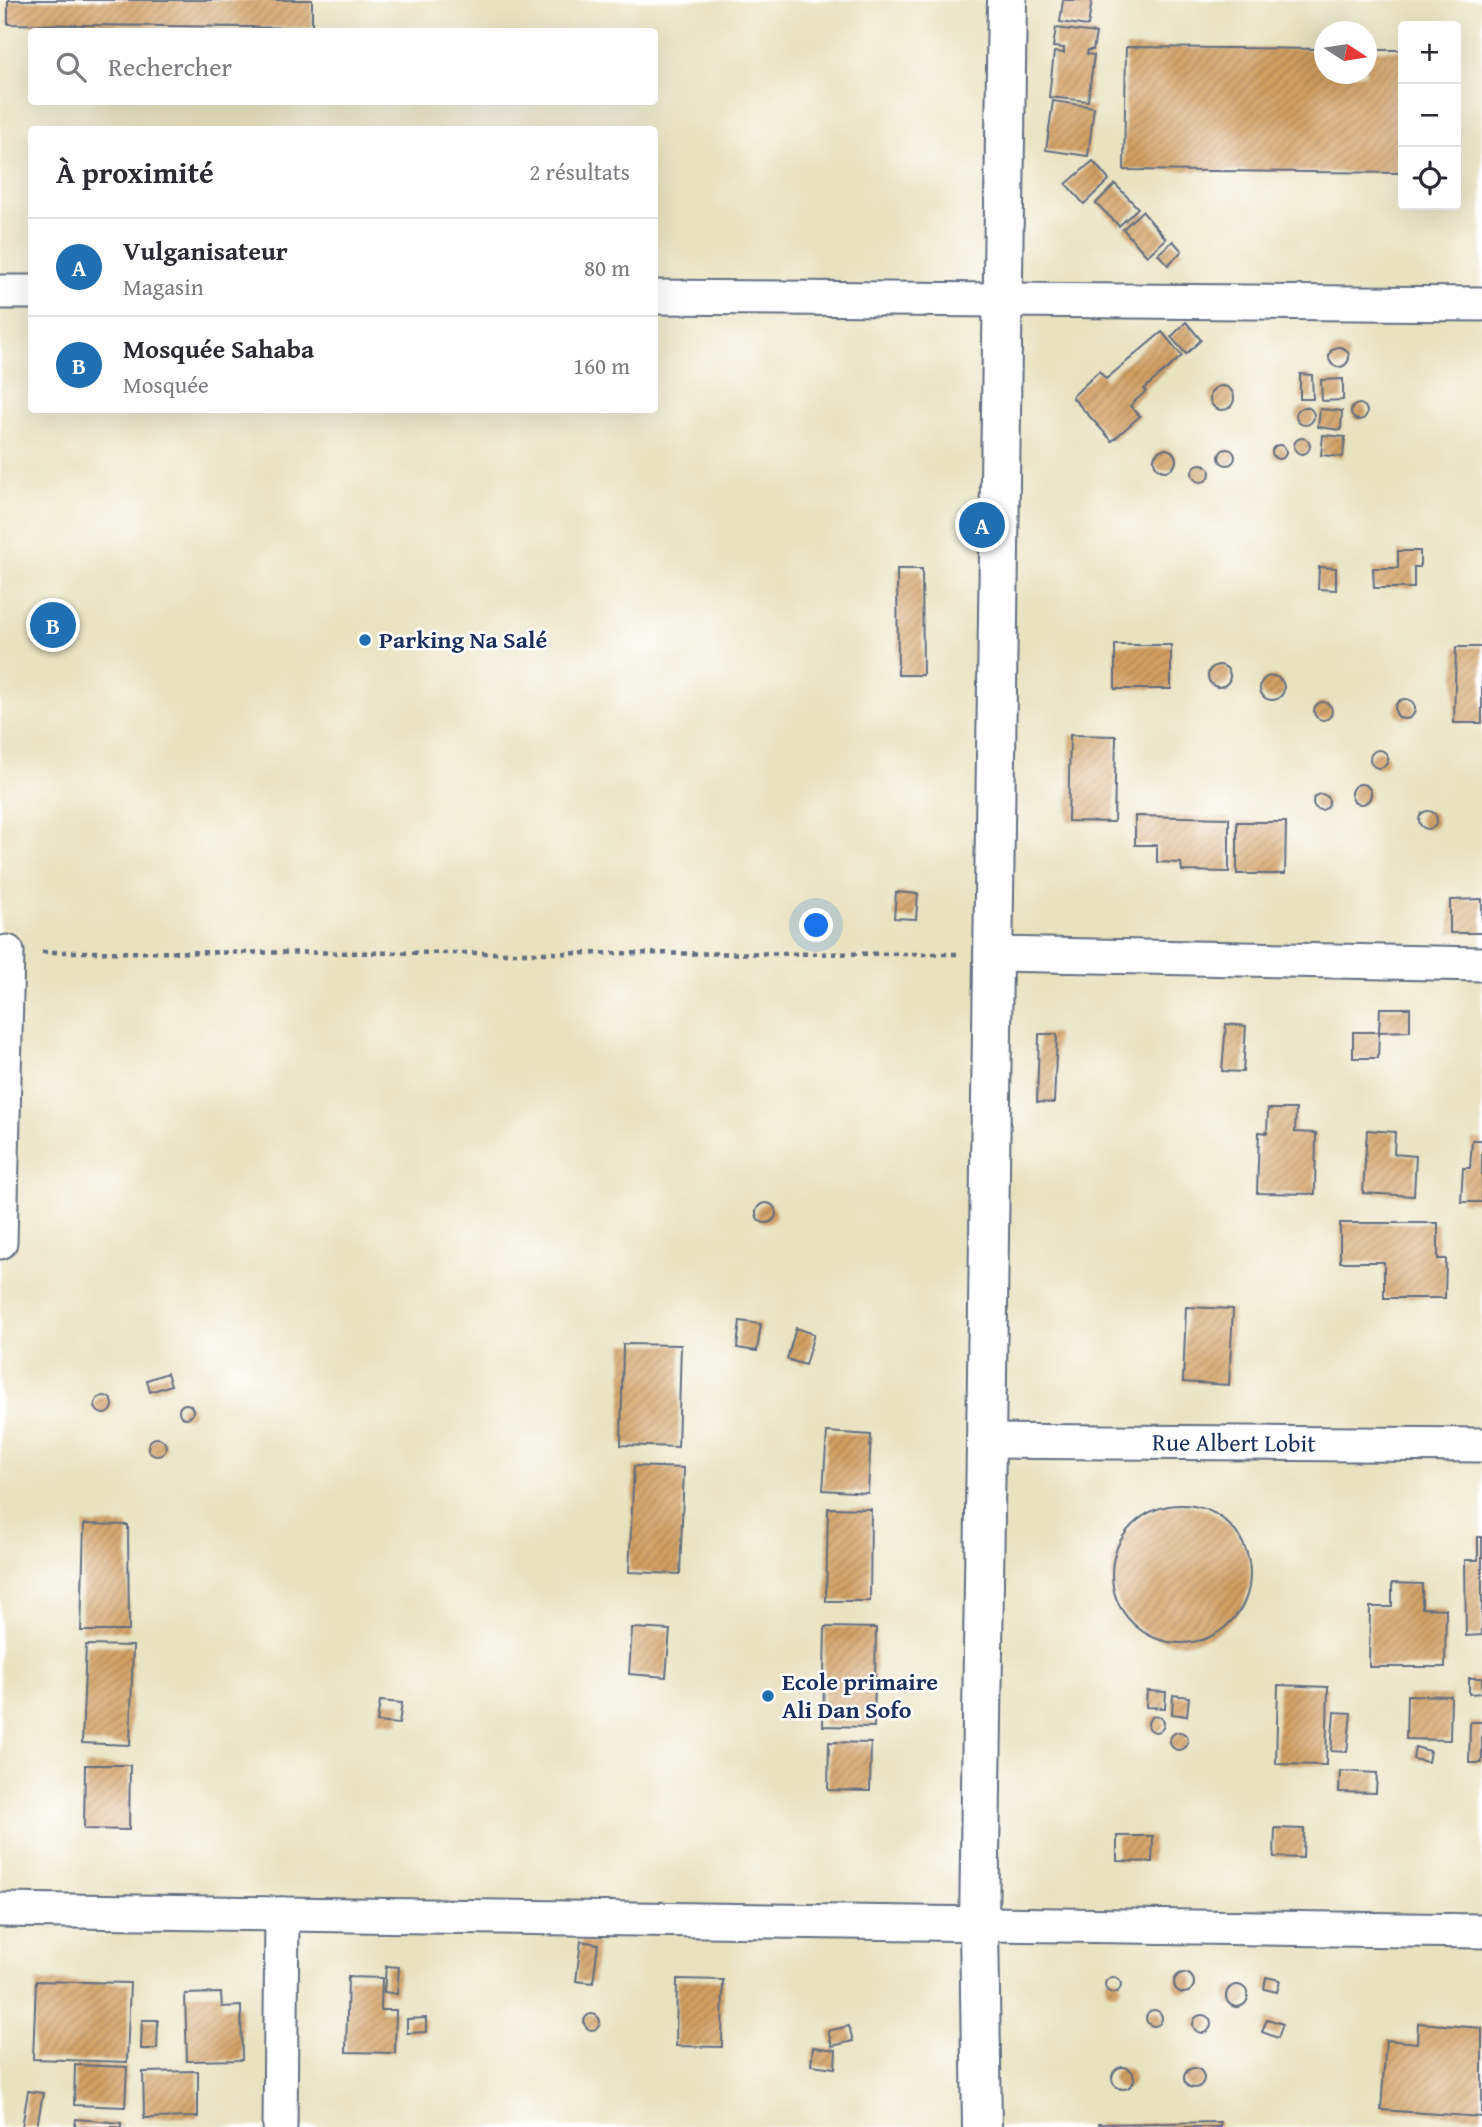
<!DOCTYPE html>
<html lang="fr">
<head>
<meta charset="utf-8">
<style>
  :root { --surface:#fff; --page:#f2f2f3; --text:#2b2b33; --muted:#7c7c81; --line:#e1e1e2; --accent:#1f6fb2 }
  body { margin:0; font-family:"Gentium Book Plus",serif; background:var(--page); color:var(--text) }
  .controls { position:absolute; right:21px; top:21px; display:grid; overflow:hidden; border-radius:7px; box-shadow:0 7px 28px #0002 }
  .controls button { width:63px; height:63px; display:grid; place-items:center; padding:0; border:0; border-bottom:2px solid var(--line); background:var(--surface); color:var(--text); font:35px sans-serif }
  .compass { position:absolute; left:1314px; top:21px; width:63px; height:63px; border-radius:50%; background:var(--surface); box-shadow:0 7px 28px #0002; rotate:102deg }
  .you { position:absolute; left:817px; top:926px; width:24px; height:24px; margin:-18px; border:5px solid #fff; border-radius:50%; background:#1a73e8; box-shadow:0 0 0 10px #1a73e833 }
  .badge { display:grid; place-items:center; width:46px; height:46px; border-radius:50%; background:var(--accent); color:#fff; font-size:23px; font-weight:700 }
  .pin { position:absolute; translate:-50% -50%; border:4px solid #fff; box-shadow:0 2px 7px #0006 }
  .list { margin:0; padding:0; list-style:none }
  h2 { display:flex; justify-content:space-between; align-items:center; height:91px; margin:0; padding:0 28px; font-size:30px }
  h2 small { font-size:23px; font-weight:400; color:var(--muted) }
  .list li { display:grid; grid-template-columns:46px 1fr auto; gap:21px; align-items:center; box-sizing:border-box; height:98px; padding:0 28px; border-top:2px solid var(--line) }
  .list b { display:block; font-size:26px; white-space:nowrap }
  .list p { margin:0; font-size:23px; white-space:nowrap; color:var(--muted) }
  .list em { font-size:23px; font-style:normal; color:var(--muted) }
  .icon { flex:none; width:38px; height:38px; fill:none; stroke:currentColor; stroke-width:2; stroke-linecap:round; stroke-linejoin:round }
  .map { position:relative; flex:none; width:1482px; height:2127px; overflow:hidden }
  .search { position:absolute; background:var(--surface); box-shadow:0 7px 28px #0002; left:28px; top:28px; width:630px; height:77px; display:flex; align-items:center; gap:18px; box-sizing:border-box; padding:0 24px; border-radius:7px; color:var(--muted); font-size:26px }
  .panel { position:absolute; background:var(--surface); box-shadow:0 7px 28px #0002; left:28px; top:126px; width:630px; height:287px; border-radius:7px }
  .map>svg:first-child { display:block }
</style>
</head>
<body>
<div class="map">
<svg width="1482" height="2127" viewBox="0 0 1482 2127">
  <defs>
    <pattern id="building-hatch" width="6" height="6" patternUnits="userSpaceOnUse" patternTransform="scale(1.75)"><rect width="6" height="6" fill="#d29f61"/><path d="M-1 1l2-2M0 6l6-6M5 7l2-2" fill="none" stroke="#aa8253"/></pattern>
  </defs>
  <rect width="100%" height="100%" fill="#fff"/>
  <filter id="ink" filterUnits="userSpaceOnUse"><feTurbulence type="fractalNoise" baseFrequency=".0143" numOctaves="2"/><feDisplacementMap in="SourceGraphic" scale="14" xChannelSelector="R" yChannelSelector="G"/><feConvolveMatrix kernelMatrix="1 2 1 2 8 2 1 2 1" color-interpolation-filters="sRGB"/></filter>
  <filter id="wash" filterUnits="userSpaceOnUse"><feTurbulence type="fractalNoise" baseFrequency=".00686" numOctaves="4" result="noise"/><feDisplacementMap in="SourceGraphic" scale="28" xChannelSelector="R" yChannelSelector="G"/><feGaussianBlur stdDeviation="1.57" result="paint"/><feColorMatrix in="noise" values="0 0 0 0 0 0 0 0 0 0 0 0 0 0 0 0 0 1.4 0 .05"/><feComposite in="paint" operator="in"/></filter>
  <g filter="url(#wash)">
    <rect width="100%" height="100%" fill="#e8e2bf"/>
    <g id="blocks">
      <g fill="url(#building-hatch)">
        <path d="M 8,0 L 312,0 L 312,28 L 8,24 Z"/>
        <path d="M 1063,0 L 1092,0 L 1088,26 L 1060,22 Z"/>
        <path d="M 1056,28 L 1096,33 L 1093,50 L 1088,50 L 1087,54 L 1094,55 L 1088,101 L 1049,97 L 1054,52 L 1064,53 L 1064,48 L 1053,47 Z"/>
        <path d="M 1126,47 L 1324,49 L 1324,74 L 1366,74 L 1366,50 L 1403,50 L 1403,173 L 1124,170 Z"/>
        <path d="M 1053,101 L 1094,107 L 1088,156 L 1046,150 Z"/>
        <path d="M 1093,161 L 1109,180 L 1084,204 L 1066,184 Z"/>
        <path d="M 1115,184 L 1138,208 L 1119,226 L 1096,203 Z"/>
        <path d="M 1142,211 L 1166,239 L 1147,256 L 1123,229 Z"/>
        <path d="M 1173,241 L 1182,251 L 1168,265 L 1158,254 Z"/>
        <path d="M 1186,322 L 1201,340 L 1186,354 L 1171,337 Z"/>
        <path d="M 1162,332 L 1182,356 L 1144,389 L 1146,391 L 1130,406 L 1140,416 L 1112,441 L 1072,397 L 1099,371 L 1106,379 Z"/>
        <circle cx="1339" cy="357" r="10"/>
        <path d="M 1300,374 L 1312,375 L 1313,399 L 1300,399 Z"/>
        <path d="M 1343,379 L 1343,400 L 1322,401 L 1321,380 Z"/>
        <circle cx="1222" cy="398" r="12"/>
        <circle cx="1359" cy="412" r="8"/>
        <circle cx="1305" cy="416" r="9"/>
        <path d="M 1320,409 L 1342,411 L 1341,430 L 1318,427 Z"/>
        <path d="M 1323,435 L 1345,437 L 1343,457 L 1321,455 Z"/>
        <circle cx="1302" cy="446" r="8"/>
        <circle cx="1279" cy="452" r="7"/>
        <circle cx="1165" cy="460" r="11"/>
        <circle cx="1227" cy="457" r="8"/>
        <circle cx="1201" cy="473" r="9"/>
        <path d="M 1398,551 L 1420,551 L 1420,567 L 1414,567 L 1414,588 L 1374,588 L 1373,568 L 1398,568 Z"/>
        <path d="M 1319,567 L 1336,568 L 1336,590 L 1318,589 Z"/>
        <path d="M 897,569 L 922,569 L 923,675 L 898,675 Z"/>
        <rect x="1115" y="645" width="56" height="44"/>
        <path d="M 1456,647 L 1482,647 L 1482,723 L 1454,723 Z"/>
        <circle cx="1219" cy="676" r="11"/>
        <circle cx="1272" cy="688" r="12"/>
        <circle cx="1405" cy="709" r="10"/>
        <circle cx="1323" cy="711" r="9"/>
        <path d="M 1070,735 L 1116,736 L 1114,822 L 1068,821 Z"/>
        <circle cx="1379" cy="759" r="9"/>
        <circle cx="1361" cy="794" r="10"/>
        <circle cx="1321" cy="802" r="8"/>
        <circle cx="1428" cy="820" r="9"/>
        <path d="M 1135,816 L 1229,818 L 1229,872 L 1182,871 L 1181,863 L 1157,862 L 1157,845 L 1135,845 Z"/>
        <path d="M 1237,822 L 1286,822 L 1285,874 L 1237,874 Z"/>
        <path d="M 896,892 L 918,894 L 916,919 L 894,918 Z"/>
        <path d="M 1482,899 L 1482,933 L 1450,933 L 1450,900 Z"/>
        <path d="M 1380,1008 L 1410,1008 L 1410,1031 L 1379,1032 Z"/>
        <path d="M 1226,1024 L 1246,1026 L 1243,1072 L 1222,1071 Z"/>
        <path d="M 1353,1032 L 1379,1032 L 1378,1058 L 1353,1058 Z"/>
        <path d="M 1039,1034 L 1057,1034 L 1054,1103 L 1037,1102 Z"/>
        <path d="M 1268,1109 L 1296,1109 L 1295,1132 L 1316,1133 L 1315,1194 L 1257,1193 L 1259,1132 L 1267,1133 Z"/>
        <path d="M 1367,1130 L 1395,1132 L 1394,1154 L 1416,1156 L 1414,1196 L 1363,1193 Z"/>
        <path d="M 1472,1140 L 1482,1140 L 1482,1202 L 1461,1202 L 1463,1168 L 1470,1168 Z"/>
        <circle cx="766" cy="1213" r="10"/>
        <path d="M 1340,1223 L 1438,1223 L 1438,1259 L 1446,1259 L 1445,1298 L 1384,1298 L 1384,1262 L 1340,1262 Z"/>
        <path d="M 1186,1307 L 1233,1309 L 1229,1385 L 1183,1382 Z"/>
        <path d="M 740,1321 L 761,1324 L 757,1351 L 737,1348 Z"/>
        <path d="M 796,1328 L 814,1334 L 805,1365 L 787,1359 Z"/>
        <path d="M 623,1344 L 681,1345 L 678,1447 L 621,1445 Z"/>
        <path d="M 167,1373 L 171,1385 L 150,1392 L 147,1380 Z"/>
        <circle cx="104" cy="1405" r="9"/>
        <circle cx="186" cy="1411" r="7"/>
        <path d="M 827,1432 L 871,1435 L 868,1493 L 823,1490 Z"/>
        <circle cx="157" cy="1447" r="9"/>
        <path d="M 634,1466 L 684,1468 L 680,1574 L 629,1572 Z"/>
        <circle cx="1181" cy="1574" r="69"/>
        <path d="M 828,1508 L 871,1509 L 870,1601 L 826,1601 Z"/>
        <path d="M 84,1524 L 128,1525 L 129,1631 L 81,1631 Z"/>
        <path d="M 1478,1537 L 1482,1537 L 1482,1635 L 1466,1636 L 1465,1560 L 1478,1560 Z"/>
        <path d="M 1392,1583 L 1422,1584 L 1422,1608 L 1446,1609 L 1445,1667 L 1369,1667 L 1370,1607 L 1392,1607 Z"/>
        <path d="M 825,1627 L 876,1628 L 874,1727 L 823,1726 Z"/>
        <path d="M 632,1628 L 670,1630 L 666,1677 L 629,1674 Z"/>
        <path d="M 86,1645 L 133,1646 L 130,1745 L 82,1743 Z"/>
        <path d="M 1469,1678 L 1482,1678 L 1482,1693 L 1469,1694 Z"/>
        <path d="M 1278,1685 L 1328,1687 L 1326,1765 L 1276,1764 Z"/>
        <path d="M 1147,1691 L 1166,1692 L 1165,1708 L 1146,1707 Z"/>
        <path d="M 1173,1695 L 1189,1697 L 1187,1716 L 1172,1714 Z"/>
        <path d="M 1407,1695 L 1451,1696 L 1450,1740 L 1406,1739 Z"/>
        <path d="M 380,1701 L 402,1703 L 399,1724 L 377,1722 Z"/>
        <path d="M 1334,1712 L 1351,1713 L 1347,1752 L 1331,1751 Z"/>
        <circle cx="1156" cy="1724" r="8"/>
        <path d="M 1470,1722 L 1482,1722 L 1482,1763 L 1469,1763 Z"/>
        <circle cx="1179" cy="1741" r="9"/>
        <path d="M 829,1742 L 871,1743 L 870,1791 L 828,1790 Z"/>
        <path d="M 1415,1747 L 1430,1751 L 1428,1762 L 1413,1759 Z"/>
        <path d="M 85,1765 L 130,1765 L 129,1830 L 84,1829 Z"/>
        <path d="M 1340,1771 L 1377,1773 L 1376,1793 L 1339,1792 Z"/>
        <path d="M 1275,1828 L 1304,1829 L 1303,1858 L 1274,1857 Z"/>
        <path d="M 1117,1836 L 1153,1836 L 1152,1862 L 1117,1861 Z"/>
        <path d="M 581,1941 L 598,1944 L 593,1983 L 576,1981 Z"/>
        <path d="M 386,1966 L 399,1967 L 397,1994 L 384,1992 Z"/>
        <circle cx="1184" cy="1983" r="10"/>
        <path d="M 348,1977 L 382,1978 L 381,2010 L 396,2010 L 395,2053 L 346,2052 Z"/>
        <path d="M 1266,1977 L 1280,1980 L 1277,1992 L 1264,1989 Z"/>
        <circle cx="1113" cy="1985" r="8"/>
        <path d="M 677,1979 L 723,1980 L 722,2047 L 676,2046 Z"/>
        <path d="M 36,1981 L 130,1983 L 127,2062 L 33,2059 Z"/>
        <circle cx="1237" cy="1996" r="11"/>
        <path d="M 221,1993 L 222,2007 L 241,2006 L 242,2060 L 187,2061 L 185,1994 Z"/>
        <circle cx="1154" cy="2018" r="8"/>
        <circle cx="592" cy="2022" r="8"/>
        <circle cx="1202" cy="2024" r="9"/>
        <path d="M 426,2018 L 426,2032 L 407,2033 L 407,2019 Z"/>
        <path d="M 1267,2019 L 1283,2024 L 1278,2038 L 1262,2032 Z"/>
        <path d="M 142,2020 L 158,2020 L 157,2049 L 141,2049 Z"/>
        <path d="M 1418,2023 L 1482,2028 L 1482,2117 L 1381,2110 L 1386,2040 L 1417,2043 Z"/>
        <path d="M 849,2026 L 853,2041 L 832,2046 L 828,2031 Z"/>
        <path d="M 813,2047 L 836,2050 L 835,2068 L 811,2065 Z"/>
        <path d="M 75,2065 L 127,2067 L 125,2107 L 74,2105 Z"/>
        <circle cx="1123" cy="2078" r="11"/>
        <circle cx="1194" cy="2078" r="10"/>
        <path d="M 198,2071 L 198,2117 L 144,2118 L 143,2072 Z"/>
        <path d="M 28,2091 L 43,2093 L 37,2127 L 22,2127 Z"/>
        <path d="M 76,2119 L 121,2123 L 121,2127 L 75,2127 Z"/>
        <path d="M 1220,2122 L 1220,2127 L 1098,2127 L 1098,2124 Z"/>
      </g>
    </g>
  </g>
  <g filter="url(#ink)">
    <use href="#blocks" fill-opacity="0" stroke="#636e80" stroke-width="2"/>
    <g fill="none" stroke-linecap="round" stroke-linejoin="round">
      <defs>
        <g id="street">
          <path d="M 0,292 L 32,292"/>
          <path d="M 654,297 L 1482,304"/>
          <path d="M 993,954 L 1482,964"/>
          <path d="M 0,1242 L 7,952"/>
          <path id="s1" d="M 986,1441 L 1482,1445"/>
          <path d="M 0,1910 L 1482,1931"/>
          <path d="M 280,2127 L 282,1914"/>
        </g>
        <path id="secondary" d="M 982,2127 L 979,1925 L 1007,0"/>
      </defs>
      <use href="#street" stroke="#636e80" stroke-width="37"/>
      <use href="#secondary" stroke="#636e80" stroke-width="42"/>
      <path stroke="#636e80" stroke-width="4.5" stroke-dasharray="5 5" stroke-linecap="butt" d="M 42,952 L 957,954"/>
      <use href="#street" stroke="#fff" stroke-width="33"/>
      <use href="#secondary" stroke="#fff" stroke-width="38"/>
    </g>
  </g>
  <g fill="#1f6fb2" stroke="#fff" stroke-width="2.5">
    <circle cx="365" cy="640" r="7"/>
    <circle cx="768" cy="1696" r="7"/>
  </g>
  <g text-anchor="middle" stroke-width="5" stroke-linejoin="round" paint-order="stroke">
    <g font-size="24" font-weight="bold" fill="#1b2f5e" stroke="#fff" text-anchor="start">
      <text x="379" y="648">Parking Na Salé</text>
      <text x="782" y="1690">Ecole primaire<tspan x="782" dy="28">Ali Dan Sofo</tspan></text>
    </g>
    <g font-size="24" fill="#1b2f5e" stroke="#fff">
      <text dy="8" stroke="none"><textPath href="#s1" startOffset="248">Rue Albert Lobit</textPath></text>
    </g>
  </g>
</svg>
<div class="controls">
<button>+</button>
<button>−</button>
<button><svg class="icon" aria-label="locate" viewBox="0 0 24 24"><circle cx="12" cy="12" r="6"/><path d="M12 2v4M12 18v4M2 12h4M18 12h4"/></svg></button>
</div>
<svg class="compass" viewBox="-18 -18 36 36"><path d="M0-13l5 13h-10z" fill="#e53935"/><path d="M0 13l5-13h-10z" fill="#7c7c81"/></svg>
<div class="you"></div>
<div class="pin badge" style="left:982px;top:525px">A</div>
<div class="pin badge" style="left:53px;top:625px">B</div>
<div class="search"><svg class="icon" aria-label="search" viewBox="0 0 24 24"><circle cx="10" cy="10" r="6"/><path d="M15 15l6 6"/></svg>Rechercher</div>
<section class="panel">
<h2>À proximité<small>2 résultats</small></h2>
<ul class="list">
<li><span class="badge">A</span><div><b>Vulganisateur</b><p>Magasin</p></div><em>80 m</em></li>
<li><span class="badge">B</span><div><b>Mosquée Sahaba</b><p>Mosquée</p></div><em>160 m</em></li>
</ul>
</section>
</div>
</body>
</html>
